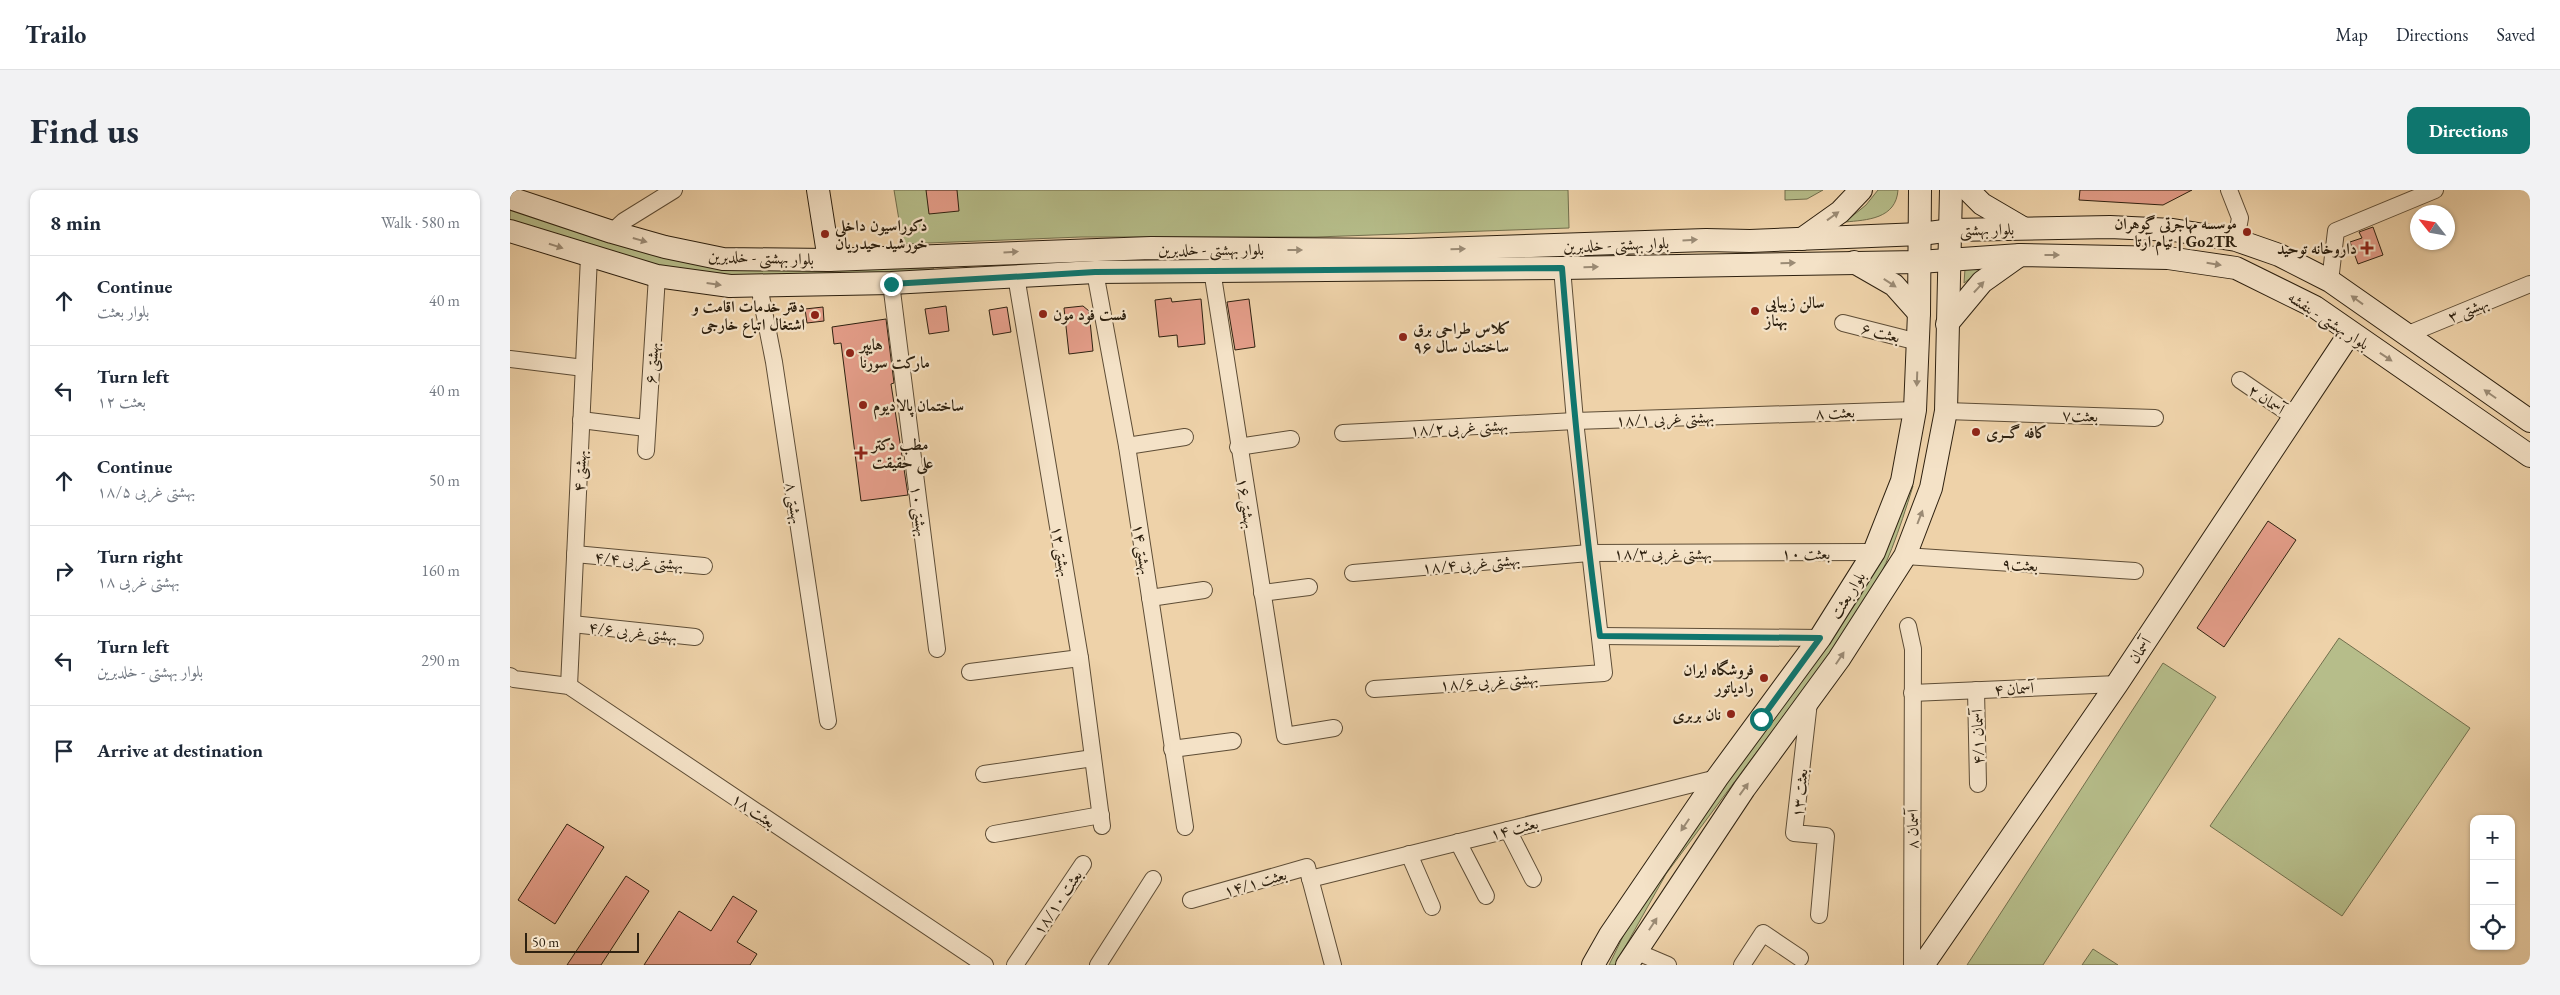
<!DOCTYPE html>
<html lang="en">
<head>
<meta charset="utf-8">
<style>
  :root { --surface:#fff; --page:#f2f2f3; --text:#1f2937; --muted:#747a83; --line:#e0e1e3; --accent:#0f766e }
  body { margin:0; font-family:"EB Garamond",Amiri,serif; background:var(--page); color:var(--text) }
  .controls { position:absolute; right:15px; bottom:15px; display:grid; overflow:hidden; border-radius:10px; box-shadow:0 1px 4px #0004 }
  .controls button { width:45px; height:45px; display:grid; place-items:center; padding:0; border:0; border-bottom:1px solid var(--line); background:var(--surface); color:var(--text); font:25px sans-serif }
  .compass { position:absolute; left:1900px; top:15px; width:45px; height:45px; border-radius:50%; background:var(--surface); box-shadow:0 1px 4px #0004; rotate:301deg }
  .scale { position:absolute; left:15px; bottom:12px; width:114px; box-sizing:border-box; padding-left:5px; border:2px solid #2e2110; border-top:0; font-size:14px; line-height:18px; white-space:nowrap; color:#2e2110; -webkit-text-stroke:4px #f4e2c7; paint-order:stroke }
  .stop { position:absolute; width:15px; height:15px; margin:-11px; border:4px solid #0f766e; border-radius:50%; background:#fff }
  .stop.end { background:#0f766e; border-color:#fff; box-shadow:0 1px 5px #0008 }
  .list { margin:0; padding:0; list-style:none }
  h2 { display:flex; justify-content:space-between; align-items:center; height:65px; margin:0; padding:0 20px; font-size:21px }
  h2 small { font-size:16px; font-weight:400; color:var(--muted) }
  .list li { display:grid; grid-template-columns:32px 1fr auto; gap:15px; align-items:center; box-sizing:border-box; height:90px; padding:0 20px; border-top:1px solid var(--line) }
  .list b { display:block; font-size:19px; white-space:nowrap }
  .list p { margin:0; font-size:16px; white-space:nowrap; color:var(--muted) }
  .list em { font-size:16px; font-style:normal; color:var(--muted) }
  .icon { flex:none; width:28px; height:28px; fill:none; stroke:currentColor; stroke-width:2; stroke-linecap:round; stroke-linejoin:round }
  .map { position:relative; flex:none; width:2020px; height:775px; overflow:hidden; border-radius:10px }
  header { display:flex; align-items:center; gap:30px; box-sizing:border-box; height:70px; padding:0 25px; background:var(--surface); border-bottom:1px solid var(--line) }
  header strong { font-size:24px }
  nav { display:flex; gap:28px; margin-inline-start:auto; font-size:18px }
  .intro { display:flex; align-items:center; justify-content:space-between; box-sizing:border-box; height:120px; padding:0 30px }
  h1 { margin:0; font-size:35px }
  .button { padding:12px 22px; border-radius:10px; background:var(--accent); color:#fff; font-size:18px; font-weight:700 }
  main { display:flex; gap:30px; padding:0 30px }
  aside { flex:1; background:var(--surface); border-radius:10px; box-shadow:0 1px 4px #0004 }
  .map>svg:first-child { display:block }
</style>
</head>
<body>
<header>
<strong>Trailo</strong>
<nav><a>Map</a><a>Directions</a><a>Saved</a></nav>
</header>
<div class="intro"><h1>Find us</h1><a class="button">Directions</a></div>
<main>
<aside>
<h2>8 min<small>Walk · 580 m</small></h2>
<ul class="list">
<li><svg class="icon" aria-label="ahead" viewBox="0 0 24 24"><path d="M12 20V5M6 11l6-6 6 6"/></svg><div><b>Continue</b><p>بلوار بعثت</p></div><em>40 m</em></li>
<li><svg class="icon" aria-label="left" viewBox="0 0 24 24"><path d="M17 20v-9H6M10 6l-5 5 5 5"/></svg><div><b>Turn left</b><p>۱۲ بعثت</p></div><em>40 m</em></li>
<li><svg class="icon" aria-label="ahead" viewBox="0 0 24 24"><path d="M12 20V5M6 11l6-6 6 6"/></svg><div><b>Continue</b><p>بهشتی غربی ۱۸/۵</p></div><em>50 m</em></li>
<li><svg class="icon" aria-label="right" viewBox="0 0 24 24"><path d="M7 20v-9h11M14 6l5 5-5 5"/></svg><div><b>Turn right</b><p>بهشتی غربی ۱۸</p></div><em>160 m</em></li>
<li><svg class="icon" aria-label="left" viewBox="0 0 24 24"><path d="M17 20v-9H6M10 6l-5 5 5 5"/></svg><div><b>Turn left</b><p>بلوار بهشتی - خلدبرین</p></div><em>290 m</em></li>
<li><svg class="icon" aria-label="arrive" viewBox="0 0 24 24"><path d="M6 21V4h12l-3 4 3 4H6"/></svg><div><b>Arrive at destination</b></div></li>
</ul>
</aside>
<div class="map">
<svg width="2020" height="775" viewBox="0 0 2020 775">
  <rect width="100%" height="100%" fill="#eed2a9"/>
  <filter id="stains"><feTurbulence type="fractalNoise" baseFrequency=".004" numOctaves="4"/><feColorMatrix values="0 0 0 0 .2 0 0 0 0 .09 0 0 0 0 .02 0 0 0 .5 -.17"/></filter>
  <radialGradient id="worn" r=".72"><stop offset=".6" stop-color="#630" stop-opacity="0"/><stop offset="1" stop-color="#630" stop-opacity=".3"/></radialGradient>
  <g fill="#b6bd8a" stroke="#726f4d">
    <path d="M 384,0 L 1058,0 L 1059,38 L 806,47 L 571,47 L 393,54 Z"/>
    <path d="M 1275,0 L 1313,0 L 1297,9 L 1275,10 Z"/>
    <path d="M 1368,0 L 1388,0 C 1386,29 1357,30 1335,32 L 1356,15 Z"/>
    <path d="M 0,16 L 276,78 L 424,79 L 367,87 L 187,90 L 0,31 Z"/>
    <path d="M 1455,79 L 1471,80 L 1454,93 Z"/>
    <path d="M 1399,293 L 1403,296 C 1389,341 1377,377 1353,419 L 1156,684 L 1105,775 L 1099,775 L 1118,736 L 1156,674 L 1349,409 L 1377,353 Z"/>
    <path d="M 1829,448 L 1960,538 L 1832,726 L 1700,636 Z"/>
    <path d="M 1653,473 L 1706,507 L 1533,775 L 1457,775 Z"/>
    <path d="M 1583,759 L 1608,775 L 1572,775 Z"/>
  </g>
  <g fill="#e59e8a" stroke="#2e2110">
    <path d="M 416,0 L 447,0 L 449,21 L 419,24 Z"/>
    <path d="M 1570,0 L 1682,0 L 1653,15 L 1569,10 Z"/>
    <path d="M 1863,37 L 1873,65 L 1848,74 L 1840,52 L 1852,48 L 1849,42 Z"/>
    <path d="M 661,108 L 662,112 L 691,109 L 695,154 L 668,157 L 667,145 L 649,147 L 645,110 Z"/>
    <path d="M 739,109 L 745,157 L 725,160 L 717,112 Z"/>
    <path d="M 436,116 L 439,141 L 419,144 L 415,119 Z"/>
    <path d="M 573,116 L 579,121 L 583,161 L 559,164 L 554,118 Z"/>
    <path d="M 313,117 L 314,131 L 297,133 L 295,119 Z"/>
    <path d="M 497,117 L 501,142 L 483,145 L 479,120 Z"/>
    <path d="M 376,129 L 384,193 L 381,194 L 398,305 L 351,311 L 331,153 L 324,154 L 322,137 Z"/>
    <path d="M 1758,331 L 1786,350 L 1714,457 L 1687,438 Z"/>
    <path d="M 57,634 L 94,657 L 45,734 L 8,710 Z"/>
    <path d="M 116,686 L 139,701 L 91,775 L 57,775 Z"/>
    <path d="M 223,706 L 247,721 L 227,752 L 247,764 L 240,775 L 134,775 L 169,721 L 201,741 Z"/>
  </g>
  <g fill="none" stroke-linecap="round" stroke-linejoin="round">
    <defs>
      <g id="street">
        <path d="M 1719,0 L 1730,28 L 1726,50"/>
        <path d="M 102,42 L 114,31 L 164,0"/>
        <path d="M 702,80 L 775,546 L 824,538"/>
        <path d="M 585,82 L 617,256 L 675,637"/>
        <path d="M 506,86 L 570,468 L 592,636"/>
        <path d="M 1820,91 L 1826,41 L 1925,0"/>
        <path d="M 381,93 L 427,459"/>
        <path d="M 249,96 L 264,172 L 318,531"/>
        <path d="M 1333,133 L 1408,152"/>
        <path d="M 1896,145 L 2020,94"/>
        <path d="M 0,169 L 74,178"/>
        <path d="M 1730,190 L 1784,227"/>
        <path d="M 1436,221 L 1645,228"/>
        <path d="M 71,230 L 136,238"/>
        <path d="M 833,243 L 1065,231 L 1405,220"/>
        <path d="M 617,256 L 675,247"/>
        <path d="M 728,257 L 781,249"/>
        <path d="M 136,261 L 147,86"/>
        <path d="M 65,364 L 194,376"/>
        <path d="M 1395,366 L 1625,381"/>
        <path d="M 843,383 L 1079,363 L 1364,362"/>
        <path d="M 752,403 L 799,397"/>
        <path d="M 640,408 L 694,400"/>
        <path d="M 62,434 L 185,447"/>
        <path d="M 1398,436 L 1403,459 L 1402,775"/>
        <path d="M 1091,446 L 1310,448"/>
        <path d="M 460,482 L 570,468"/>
        <path d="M 0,486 L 4,489 L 59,496 L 475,775"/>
        <path d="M 59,496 L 79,67"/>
        <path d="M 864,499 L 1094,483 L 1065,231 L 1052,78"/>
        <path d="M 1466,500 L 1468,594"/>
        <path d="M 1402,503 L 1607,494"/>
        <path d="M 1299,512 L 1284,643 L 1316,646 L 1309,725"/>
        <path d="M 662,559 L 723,551"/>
        <path d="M 474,584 L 583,568"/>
        <path d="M 998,640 L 1023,689"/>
        <path d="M 484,644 L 591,625"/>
        <path d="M 948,652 L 976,706"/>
        <path d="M 899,664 L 922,717"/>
        <path d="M 800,689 L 1207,588"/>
        <path d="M 681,710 L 797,677 L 823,775"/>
        <path d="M 1125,761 L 1158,775"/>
        <path d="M 505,775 L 573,674"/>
        <path d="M 588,775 L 643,689"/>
        <path d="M 1232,775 L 1253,743 L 1290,768"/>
      </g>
      <g id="secondary">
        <path d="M 308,0 L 319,70"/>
        <path d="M 1458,0 L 1472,14 L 1513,38"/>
        <path d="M 0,8 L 102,42 L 155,57 L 213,69 L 319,70 L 641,58 L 899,60 L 1196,50 L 1240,51 L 1411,44 L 1442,40 L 1600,37 L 1663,40 L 1726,50 L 1769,65 L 1820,91 L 2020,231"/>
        <path d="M 0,41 L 147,86 L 220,96 L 381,93 L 585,82 L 1052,78 L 1409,72 L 1510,65 L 1658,68 L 1726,78 L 1805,117 L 2020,266"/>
        <path d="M 1292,49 L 1330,22 L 1351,0"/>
        <path d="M 1344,72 L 1384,95 L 1409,123"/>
        <path d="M 1437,134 L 1472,92 L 1510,65"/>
        <path d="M 1083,775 L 1100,745 L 1207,588 L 1310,448 L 1364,362 L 1392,291 L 1405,220 L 1409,123 L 1410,0"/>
        <path d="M 1117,775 L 1234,599 L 1329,469 L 1395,366 L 1421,298 L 1436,221 L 1441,0"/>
        <path d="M 1413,775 L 1607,494 L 1840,143"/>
      </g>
    </defs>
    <use href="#street" stroke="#5e4d36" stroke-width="18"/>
    <use href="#secondary" stroke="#2e2110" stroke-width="24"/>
    <use href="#street" stroke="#f4e2c7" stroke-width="16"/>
    <use href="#secondary" stroke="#f4e2c7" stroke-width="22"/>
  </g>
  <defs><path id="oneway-solid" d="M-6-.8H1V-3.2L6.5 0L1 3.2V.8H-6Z" transform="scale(1.25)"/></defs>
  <g fill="#9b8b75">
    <use href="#oneway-solid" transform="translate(1323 26) rotate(-36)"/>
    <use href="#oneway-solid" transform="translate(130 50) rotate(16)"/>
    <use href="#oneway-solid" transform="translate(1180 50) rotate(-3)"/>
    <use href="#oneway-solid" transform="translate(46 56) rotate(18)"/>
    <use href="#oneway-solid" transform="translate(948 59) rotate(-2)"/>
    <use href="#oneway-solid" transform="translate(785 60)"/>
    <use href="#oneway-solid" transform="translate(501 62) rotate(-3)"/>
    <use href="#oneway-solid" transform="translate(1542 65)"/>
    <use href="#oneway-solid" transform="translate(1278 73) rotate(-1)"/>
    <use href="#oneway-solid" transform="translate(1704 74) rotate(9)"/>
    <use href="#oneway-solid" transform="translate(1081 77) rotate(-2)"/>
    <use href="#oneway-solid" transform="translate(1380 93) rotate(33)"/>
    <use href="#oneway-solid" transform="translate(204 94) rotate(8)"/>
    <use href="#oneway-solid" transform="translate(1469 97) rotate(-47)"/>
    <use href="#oneway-solid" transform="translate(1847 110) rotate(-144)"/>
    <use href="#oneway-solid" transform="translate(1876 167) rotate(34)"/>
    <use href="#oneway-solid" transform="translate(1407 189) rotate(92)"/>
    <use href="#oneway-solid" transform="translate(1980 204) rotate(-145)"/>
    <use href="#oneway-solid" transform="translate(1410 327) rotate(-69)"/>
    <use href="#oneway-solid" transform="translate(1330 468) rotate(-56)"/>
    <use href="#oneway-solid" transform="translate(1234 599) rotate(-54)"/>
    <use href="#oneway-solid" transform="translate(1175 635) rotate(124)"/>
    <use href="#oneway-solid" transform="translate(1143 734) rotate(-57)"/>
  </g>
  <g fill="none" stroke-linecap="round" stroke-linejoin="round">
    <path stroke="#0f766e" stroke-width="6" d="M 381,94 L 585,82 L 1052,78 C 1062,201 1073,324 1090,446 L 1310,448 L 1251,529"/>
  </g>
  <g fill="#8f2418" stroke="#f4e2c7" stroke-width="2">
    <circle cx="1737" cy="42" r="5"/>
    <circle cx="315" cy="44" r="5"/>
    <path d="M1854.5 50.5h5v5h5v5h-5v5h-5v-5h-5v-5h5z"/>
    <circle cx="1245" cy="121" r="5"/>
    <circle cx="533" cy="124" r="5"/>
    <circle cx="305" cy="125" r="5"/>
    <circle cx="893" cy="147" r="5"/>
    <circle cx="340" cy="163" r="5"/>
    <circle cx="353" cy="215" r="5"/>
    <circle cx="1466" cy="242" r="5"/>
    <path d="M348.5 255.5h5v5h5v5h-5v5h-5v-5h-5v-5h5z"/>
    <circle cx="1254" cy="488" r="5"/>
    <circle cx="1221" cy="524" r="5"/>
  </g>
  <g text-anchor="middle" stroke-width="4.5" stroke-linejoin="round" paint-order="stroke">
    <g font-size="16" font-weight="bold" fill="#2e2110" stroke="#f4e2c7" text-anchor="start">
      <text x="1727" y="39" text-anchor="end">موسسه مهاجرتی گوهران<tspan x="1727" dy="18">تیام آرتا | Go2TR</tspan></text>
      <text x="325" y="41">دکوراسیون داخلی<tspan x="325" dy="18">خورشید حیدریان</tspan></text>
      <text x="1847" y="64" text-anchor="end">داروخانه توحید</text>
      <text x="1255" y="118">سالن زیبایی<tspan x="1255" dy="18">بهناز</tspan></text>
      <text x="295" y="122" text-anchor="end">دفتر خدمات اقامت و<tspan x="295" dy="18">اشتغال اتباع خارجی</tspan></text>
      <text x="543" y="130">فست فود مون</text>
      <text x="903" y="144">کلاس طراحی برق<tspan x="903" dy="18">ساختمان سال ۹۶</tspan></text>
      <text x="350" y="160">هایپر<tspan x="350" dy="18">مارکت سورنا</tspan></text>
      <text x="363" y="221">ساختمان پالادیوم</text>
      <text x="1476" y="248">کافه گــری</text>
      <text x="362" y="260">مطب دکتر<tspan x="362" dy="18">علی حقیقت</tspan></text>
      <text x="1244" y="485" text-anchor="end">فروشگاه ایران<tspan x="1244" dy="18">رادیاتور</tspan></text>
      <text x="1211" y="530" text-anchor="end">نان بربری</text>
    </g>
    <g font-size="16" fill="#2e2110" stroke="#f4e2c7">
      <text transform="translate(1477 39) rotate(-1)" y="6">بلوار بهشتی</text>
      <text transform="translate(1106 54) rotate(-2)" y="6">بلوار بهشتی - خلدبرین</text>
      <text x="701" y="65">بلوار بهشتی - خلدبرین</text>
      <text transform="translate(251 67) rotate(2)" y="6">بلوار بهشتی - خلدبرین</text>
      <text transform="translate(1958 119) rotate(-22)" y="6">بهشتی ۳</text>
      <text transform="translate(1819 130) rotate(33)" y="6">بلوار بهشتی - بنفشه</text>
      <text transform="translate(1371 142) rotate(15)" y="6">۶ بعثت</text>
      <text transform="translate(141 173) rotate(-86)" y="6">۶ بهشتی</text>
      <text transform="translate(1757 209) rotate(34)" y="6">۲ آسمان</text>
      <text transform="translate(1325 222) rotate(-2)" y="6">۸ بعثت</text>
      <text transform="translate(1570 225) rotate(2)" y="6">بعثت۷</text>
      <text transform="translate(1155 228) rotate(-2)" y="6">بهشتی غربی ۱۸/۱</text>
      <text transform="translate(949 237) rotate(-3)" y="6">بهشتی غربی ۱۸/۲</text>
      <text transform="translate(69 281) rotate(-87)" y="6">۴ بهشتی</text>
      <text transform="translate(285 313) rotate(81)" y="6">۸ بهشتی</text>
      <text transform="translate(737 313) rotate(81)" y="6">۱۶ بهشتی</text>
      <text transform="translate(410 321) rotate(83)" y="6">۱۰ بهشتی</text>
      <text transform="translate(633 359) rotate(81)" y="6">۱۴ بهشتی</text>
      <text transform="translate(552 361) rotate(80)" y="6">۱۲ بهشتی</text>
      <text x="1153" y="369">بهشتی غربی ۱۸/۳</text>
      <text x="1296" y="369">۱۰ بعثت</text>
      <text transform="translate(129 370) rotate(5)" y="6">۴/۴ بهشتی غربی</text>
      <text transform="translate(961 373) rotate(-5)" y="6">بهشتی غربی ۱۸/۴</text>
      <text transform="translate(1510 374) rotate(4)" y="6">بعثت۹</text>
      <text transform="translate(1337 405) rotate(-58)" y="6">بلوار بعثت</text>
      <text transform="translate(123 441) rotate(6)" y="6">۴/۶ بهشتی غربی</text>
      <text transform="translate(1629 460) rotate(-56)" y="6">آسمان</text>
      <text transform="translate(979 491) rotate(-4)" y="6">بهشتی غربی ۱۸/۶</text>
      <text transform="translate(1504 498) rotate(-3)" y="6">۴ آسمان</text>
      <text transform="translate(1467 547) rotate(-91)" y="6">۴/۱ آسمان</text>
      <text transform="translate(1289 603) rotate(-84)" y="6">۱۳ بعثت</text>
      <text transform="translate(244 620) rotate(34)" y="6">بعثت ۱۸</text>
      <text transform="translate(1004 638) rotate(-14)" y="6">بعثت ۱۴</text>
      <text transform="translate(1402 639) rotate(-90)" y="6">۸ آسمان</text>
      <text transform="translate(745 692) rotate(-16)" y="6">۱۴/۱ بعثت</text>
      <text transform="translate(547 712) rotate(-56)" y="6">۱۸/۱۰ بعثت</text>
    </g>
  </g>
  <rect width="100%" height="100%" filter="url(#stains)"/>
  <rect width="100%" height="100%" fill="url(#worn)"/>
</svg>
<div class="controls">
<button>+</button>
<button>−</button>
<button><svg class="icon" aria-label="locate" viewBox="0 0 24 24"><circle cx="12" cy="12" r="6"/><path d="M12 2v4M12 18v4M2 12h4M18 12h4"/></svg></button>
</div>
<svg class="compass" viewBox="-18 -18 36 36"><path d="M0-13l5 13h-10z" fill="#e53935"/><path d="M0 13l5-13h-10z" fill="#747a83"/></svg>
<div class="scale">50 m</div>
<div class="stop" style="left:1251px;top:529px"></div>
<div class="stop end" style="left:381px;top:94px"></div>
</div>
</main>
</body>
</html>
